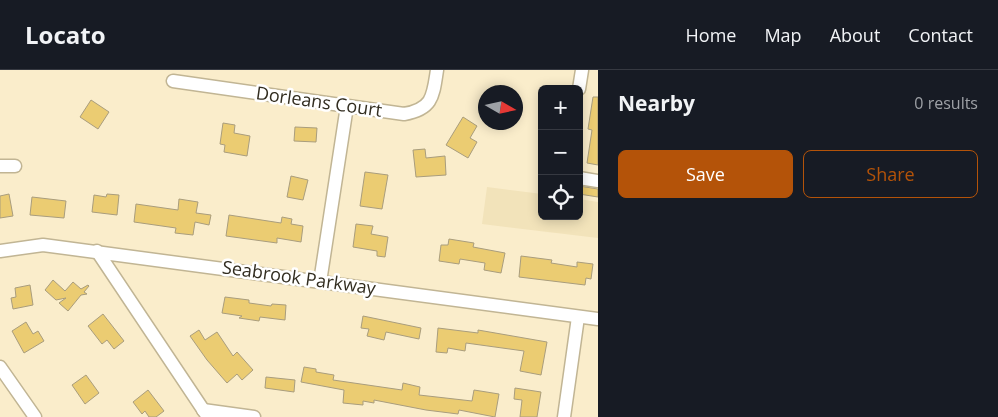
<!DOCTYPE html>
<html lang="en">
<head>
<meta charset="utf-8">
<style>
  :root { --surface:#171b24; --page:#20242c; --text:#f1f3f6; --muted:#9ea1a6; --line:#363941; --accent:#b45309 }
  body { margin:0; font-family:"Open Sans",sans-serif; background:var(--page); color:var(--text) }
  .controls { position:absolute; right:15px; top:15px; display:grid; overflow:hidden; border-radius:8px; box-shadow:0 2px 12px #0003 }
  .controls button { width:45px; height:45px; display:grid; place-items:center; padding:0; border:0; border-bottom:1px solid var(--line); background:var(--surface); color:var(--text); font:25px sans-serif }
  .compass { position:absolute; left:478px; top:15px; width:45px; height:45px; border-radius:50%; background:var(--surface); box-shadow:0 2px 12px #0003; rotate:99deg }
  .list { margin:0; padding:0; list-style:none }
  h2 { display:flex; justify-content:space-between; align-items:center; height:65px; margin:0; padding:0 20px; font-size:21px }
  h2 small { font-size:16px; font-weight:400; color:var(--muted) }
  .actions { display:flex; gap:10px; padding:15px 20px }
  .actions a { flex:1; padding:11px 0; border:1px solid var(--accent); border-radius:8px; text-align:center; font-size:18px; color:var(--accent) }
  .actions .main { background:var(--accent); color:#fff }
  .icon { flex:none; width:28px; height:28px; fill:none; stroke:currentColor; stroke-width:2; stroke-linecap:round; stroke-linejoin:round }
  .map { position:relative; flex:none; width:598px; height:347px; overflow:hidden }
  header { display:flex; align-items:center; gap:30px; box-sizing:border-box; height:70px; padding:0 25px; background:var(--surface); border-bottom:1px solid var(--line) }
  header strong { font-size:24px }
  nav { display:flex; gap:28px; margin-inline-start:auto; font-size:18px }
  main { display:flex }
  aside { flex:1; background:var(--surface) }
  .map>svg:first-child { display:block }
</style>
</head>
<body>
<header>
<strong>Locato</strong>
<nav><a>Home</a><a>Map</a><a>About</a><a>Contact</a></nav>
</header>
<main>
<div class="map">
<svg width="598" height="347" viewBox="0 0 598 347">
  <rect width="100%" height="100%" fill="#faedcb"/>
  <path fill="#f2e3ba" d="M 487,117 L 542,124 L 542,146 L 579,146 L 579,129 L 598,132 L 598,168 L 482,154 Z"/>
  <g fill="#ebcc72" stroke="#a99d7d">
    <path d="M 593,27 L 598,27 L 598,95 L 587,93 L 592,60 L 588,59 Z"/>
    <path d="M 91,30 L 109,42 L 98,59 L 80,47 Z"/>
    <path d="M 463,47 L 477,56 L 470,68 L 477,72 L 468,88 L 446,75 Z"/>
    <path d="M 223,53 L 235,55 L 234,63 L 250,66 L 247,86 L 224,82 L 225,75 L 220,74 Z"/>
    <path d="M 295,57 L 317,58 L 316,72 L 294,71 Z"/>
    <path d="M 425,79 L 426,88 L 445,86 L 446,105 L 416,107 L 413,80 Z"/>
    <path d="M 365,102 L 388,105 L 382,139 L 360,136 Z"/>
    <path d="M 291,106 L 308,110 L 303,130 L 287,127 Z"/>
    <path d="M 579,116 L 598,119 L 598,127 L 579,124 Z"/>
    <path d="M 9,124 L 13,146 L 0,148 L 0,126 Z"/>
    <path d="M 107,124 L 119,125 L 117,145 L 92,142 L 94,125 L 106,127 Z"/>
    <path d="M 32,127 L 66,131 L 64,148 L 30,145 Z"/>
    <path d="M 179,129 L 198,132 L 196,143 L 211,145 L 209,155 L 195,152 L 193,165 L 175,163 L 176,158 L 134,152 L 136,134 L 178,140 Z"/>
    <path d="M 229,145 L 281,153 L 282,147 L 292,149 L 291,154 L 303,156 L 301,172 L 277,168 L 277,173 L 226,166 Z"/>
    <path d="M 356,154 L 373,156 L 371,164 L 388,167 L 385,187 L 377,186 L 377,181 L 353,177 Z"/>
    <path d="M 449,169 L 474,173 L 473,177 L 505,183 L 501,203 L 484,200 L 485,193 L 460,189 L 459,194 L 439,191 L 441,175 L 448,175 Z"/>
    <path d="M 521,186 L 552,190 L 551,193 L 577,197 L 577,192 L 593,194 L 591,209 L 586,208 L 585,215 L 519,207 Z"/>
    <path d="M 53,210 L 65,221 L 73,212 L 81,219 L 88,215 L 89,216 L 84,222 L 87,224 L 81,225 L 68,241 L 59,233 L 66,228 L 56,230 L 45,220 Z"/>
    <path d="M 30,215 L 33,235 L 13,239 L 11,228 L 16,227 L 15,218 Z"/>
    <path d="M 225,227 L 249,230 L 249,233 L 271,236 L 272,234 L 286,235 L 285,250 L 260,247 L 259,251 L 239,248 L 242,246 L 222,243 Z"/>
    <path d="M 103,244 L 124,271 L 114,279 L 107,270 L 102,274 L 88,256 Z"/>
    <path d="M 363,246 L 421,258 L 419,269 L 386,262 L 384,270 L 367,266 L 369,259 L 361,258 Z"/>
    <path d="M 26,252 L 33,264 L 38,261 L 44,271 L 24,283 L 12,261 Z"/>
    <path d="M 438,258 L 478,263 L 478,260 L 547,272 L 541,305 L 520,301 L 524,281 L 466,273 L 465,281 L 448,278 L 447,283 L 436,282 Z"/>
    <path d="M 199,260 L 205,270 L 217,262 L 233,286 L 237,282 L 253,300 L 242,310 L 237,304 L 227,313 L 207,290 L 190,266 Z"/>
    <path d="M 304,297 L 316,299 L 316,302 L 334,305 L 333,310 L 402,320 L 403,313 L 420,317 L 419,325 L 472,331 L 474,320 L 499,324 L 495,347 L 459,340 L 458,344 L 426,340 L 374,330 L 374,333 L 363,331 L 363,335 L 343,333 L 344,320 L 301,312 Z"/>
    <path d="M 86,305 L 99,323 L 85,334 L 72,315 Z"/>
    <path d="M 266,307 L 295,310 L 294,322 L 265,318 Z"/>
    <path d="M 515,318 L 541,322 L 537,347 L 520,347 L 522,330 L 514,329 Z"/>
    <path d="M 148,320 L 164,341 L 156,347 L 149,347 L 145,341 L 142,344 L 133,332 Z"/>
  </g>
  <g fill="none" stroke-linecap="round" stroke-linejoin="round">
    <defs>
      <g id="minor">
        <path d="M 173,11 L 404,44 C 433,39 433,26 437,0"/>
        <path d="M 579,19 L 582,0"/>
        <path d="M 0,96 L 15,96"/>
        <path d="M 579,108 L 598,111"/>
        <path d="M 0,181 L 43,175 L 598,249"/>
        <path d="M 97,181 L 208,347"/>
        <path d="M 320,212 L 347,36"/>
        <path d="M 0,297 L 35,347"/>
        <path d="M 203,340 L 254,347"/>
        <path d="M 564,347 L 578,247"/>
      </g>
    </defs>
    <use href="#minor" stroke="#c1b594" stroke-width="15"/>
    <use href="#minor" stroke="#fff" stroke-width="12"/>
  </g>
  <g text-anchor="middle" stroke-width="5" stroke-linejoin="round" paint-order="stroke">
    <g font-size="18" fill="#322d20" stroke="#fff">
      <text transform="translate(319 32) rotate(8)" y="6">Dorleans Court</text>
      <text transform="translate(299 208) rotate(8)" y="6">Seabrook Parkway</text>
    </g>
  </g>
</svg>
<div class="controls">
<button>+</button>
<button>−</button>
<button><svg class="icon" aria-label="locate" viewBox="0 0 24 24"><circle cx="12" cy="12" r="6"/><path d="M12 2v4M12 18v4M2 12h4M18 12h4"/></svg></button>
</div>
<svg class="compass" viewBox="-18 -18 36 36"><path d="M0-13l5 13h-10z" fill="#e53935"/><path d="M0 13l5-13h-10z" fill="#9ea1a6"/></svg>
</div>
<aside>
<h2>Nearby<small>0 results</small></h2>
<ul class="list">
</ul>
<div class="actions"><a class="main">Save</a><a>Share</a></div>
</aside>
</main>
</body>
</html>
